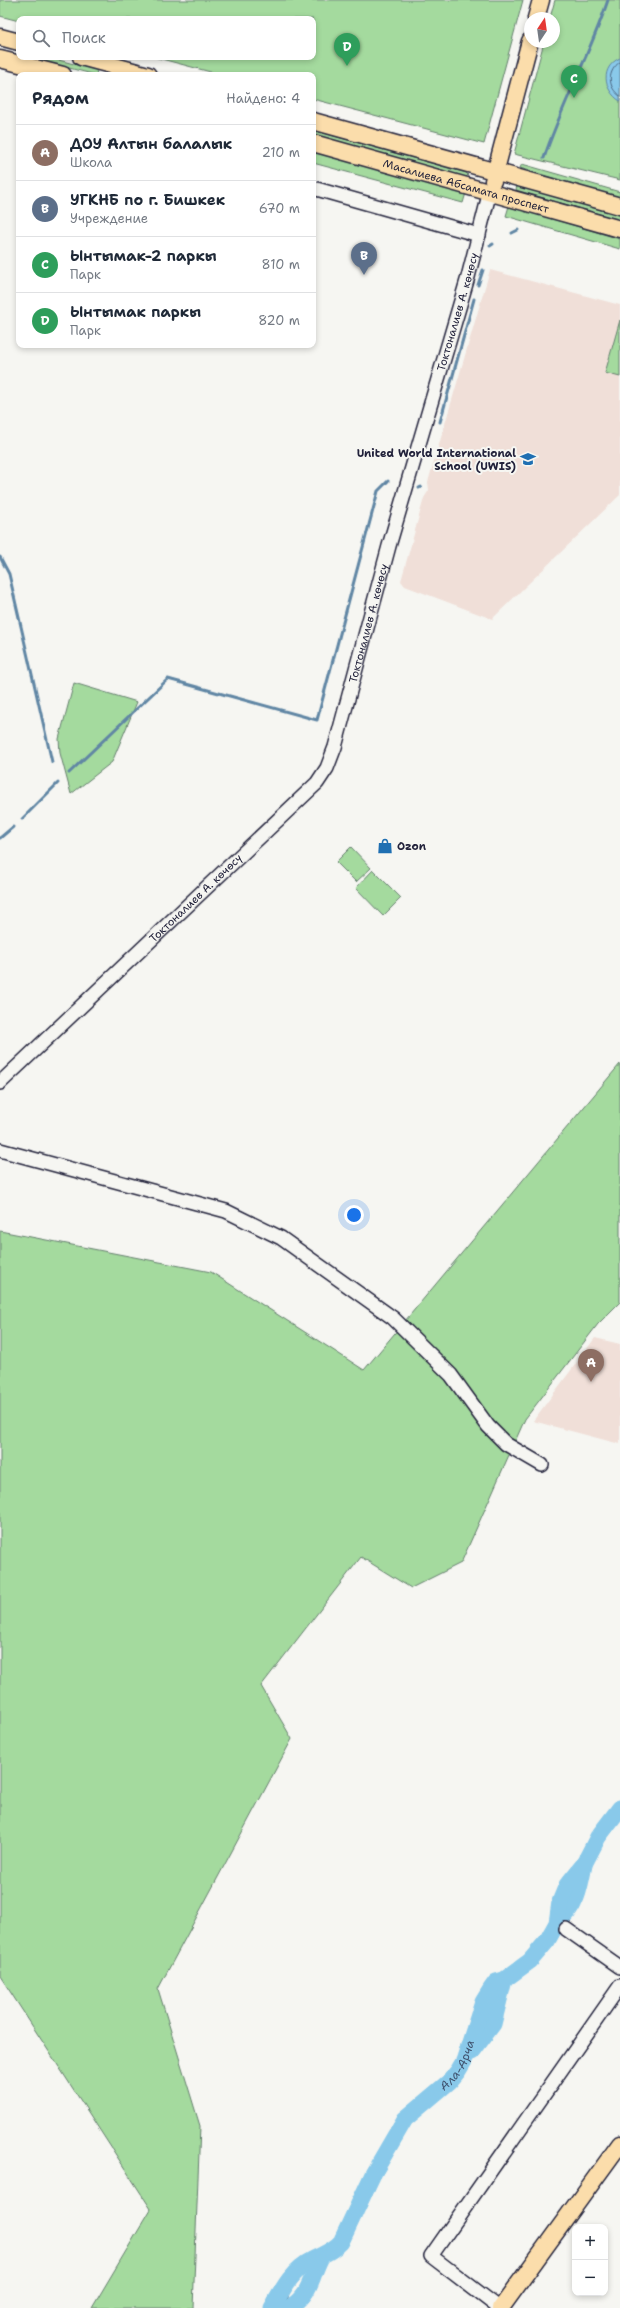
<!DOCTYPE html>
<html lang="ru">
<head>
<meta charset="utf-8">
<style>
  :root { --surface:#fff; --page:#f2f2f3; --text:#1f2937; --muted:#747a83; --line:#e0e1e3; --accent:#d93025 }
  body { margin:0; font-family:"Shantell Sans",sans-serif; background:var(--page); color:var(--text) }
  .controls { position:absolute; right:12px; bottom:12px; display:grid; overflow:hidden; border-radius:8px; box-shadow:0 2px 6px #0003 }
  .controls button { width:36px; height:36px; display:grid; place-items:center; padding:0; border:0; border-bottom:1px solid var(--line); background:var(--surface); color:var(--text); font:20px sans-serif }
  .compass { position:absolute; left:524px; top:12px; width:36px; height:36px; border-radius:50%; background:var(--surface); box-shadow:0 2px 6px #0003; rotate:13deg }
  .you { position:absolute; left:354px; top:1215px; width:14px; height:14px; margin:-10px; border:3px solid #fff; border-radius:50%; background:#1a73e8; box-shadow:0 0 0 6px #1a73e833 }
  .badge { display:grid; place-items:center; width:26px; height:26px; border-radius:50%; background:var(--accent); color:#fff; font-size:13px; font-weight:700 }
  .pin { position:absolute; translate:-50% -33px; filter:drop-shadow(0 1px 2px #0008) }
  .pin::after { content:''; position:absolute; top:21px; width:14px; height:12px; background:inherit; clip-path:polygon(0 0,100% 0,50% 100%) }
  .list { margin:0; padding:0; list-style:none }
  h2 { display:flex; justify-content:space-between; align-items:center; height:52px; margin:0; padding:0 16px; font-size:17px }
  h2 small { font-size:13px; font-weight:400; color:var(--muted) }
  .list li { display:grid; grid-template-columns:26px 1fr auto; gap:12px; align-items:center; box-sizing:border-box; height:56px; padding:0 16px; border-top:1px solid var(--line) }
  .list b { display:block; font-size:15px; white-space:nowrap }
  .list p { margin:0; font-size:13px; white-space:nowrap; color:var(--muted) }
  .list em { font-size:13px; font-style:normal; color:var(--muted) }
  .icon { flex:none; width:22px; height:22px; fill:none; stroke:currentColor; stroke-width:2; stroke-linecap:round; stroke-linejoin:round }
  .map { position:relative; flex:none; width:620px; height:2308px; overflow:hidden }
  .search { position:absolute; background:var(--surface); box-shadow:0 2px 6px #0003; left:16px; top:16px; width:300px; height:44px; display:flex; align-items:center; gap:10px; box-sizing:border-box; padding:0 14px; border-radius:8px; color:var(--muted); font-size:15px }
  .panel { position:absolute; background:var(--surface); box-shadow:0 2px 6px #0003; left:16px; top:72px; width:300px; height:276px; border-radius:8px }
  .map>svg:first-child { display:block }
</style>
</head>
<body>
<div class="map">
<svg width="620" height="2308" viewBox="0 0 620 2308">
  <rect width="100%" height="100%" fill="#f6f6f2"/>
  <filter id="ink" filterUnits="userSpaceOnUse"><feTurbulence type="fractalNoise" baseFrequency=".025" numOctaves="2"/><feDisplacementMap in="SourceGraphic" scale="8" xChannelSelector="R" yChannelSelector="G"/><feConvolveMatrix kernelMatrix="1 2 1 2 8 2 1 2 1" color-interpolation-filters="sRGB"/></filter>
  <g filter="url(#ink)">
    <g fill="#f0dfd8">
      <path d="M 490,270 L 620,305 L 620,495 L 492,619 L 405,586 L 401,581 L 424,498 L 429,490 L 428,482 Z"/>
      <path d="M 595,1338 L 620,1344 L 620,1444 L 533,1421 Z"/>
    </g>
    <g fill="#a4da9e" stroke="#637e6c">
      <path d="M 0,0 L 523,0 L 484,144 L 313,99 L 313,75 L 222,75 L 154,57 L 313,57 L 313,19 L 19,19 L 19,21 L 0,16 Z"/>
      <path d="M 555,0 L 620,0 L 620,180 L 514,154 L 544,42 L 554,42 L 554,18 L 550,18 Z"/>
      <path d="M 27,57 L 47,57 L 97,70 L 96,75 Z"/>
      <path d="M 313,130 L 466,173 L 468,175 L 465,178 L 313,136 Z"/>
      <path d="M 313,152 L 466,193 L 463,203 L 313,163 Z"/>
      <path d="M 522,164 L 620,192 L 620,198 L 520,168 Z"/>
      <path d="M 517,185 L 620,215 L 620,220 L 516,190 Z"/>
      <path d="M 509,206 L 620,239 L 620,249 L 506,216 Z"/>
      <path d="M 620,320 L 620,377 L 605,373 Z"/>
      <path d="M 74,683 L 137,702 L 112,762 L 71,794 L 60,753 L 59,739 Z"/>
      <path d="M 351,847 L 371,868 L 356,882 L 336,862 Z"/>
      <path d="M 373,870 L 401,898 L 383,916 L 356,888 Z"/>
      <path d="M 620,1064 L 620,1302 L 598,1324 L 525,1419 L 461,1563 L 411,1588 L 361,1557 L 261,1686 L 292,1739 L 158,1989 L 200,2126 L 193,2308 L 92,2308 L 151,2209 L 0,1976 L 0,1231 L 211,1272 L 364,1370 Z"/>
    </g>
    <path fill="#89c9ea" stroke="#6086a4" d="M 620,58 L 620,101 C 603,90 600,67 620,58 Z"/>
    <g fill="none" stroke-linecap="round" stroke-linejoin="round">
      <path stroke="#4b6581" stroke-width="1" d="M 620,62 C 607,71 607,87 620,96"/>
      <g stroke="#6086a4" stroke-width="3">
        <path d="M 544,158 C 562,104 590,54 608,0"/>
        <path d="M 512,233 L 518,230"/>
        <path d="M 490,246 L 493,244"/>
        <path d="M 478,285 L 483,270"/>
        <path d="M 440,422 L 474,299"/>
        <path d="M 419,488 L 421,487"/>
        <path d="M 0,557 L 9,574 L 52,762"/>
        <path d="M 69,773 L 168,679 L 317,720 L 378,491 L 388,481"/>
        <path d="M 22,819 L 58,783"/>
        <path d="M 0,838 L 13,827"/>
        <path d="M 285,2308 L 291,2278"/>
      </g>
      <g stroke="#89c9ea" stroke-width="17">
        <path d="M 557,1923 C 576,1910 580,1887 584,1865"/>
        <path d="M 472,2052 L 493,2024 L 504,1980"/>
        <path id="s1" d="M 272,2308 C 282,2290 293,2269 312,2260 C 323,2254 332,2252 341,2242 L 373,2174 L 405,2119 L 450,2081 L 458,2071 L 464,2061 L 483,2002 L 491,1989 L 496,1982 L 504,1980 L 530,1961 L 547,1941 L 557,1923 L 560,1902 L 567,1885 L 584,1864 L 598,1837 L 620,1808"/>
        <path d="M 289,2308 C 312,2293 310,2278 321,2257"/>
      </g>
      <defs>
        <g id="minor">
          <path d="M 313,188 L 479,235"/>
          <path id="s2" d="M 0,1083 L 317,783 L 327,768 L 335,747 L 389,546 L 468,277 L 490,191"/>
          <path d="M 0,1150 L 226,1211 L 281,1238 L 393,1318 L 451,1375 L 488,1426 L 506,1444 L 542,1465"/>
          <path d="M 566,1929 L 620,1967"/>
          <path d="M 499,2308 L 431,2256 L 620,1986"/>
        </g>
        <g id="major">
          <path d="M 536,18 L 541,0"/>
          <path d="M 0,37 L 19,42"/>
          <path d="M 81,57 L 148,75"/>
          <path d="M 0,59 L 63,75"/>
          <path d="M 313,121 L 620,206"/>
          <path id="s3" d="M 313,143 L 620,229"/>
          <path d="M 493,181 L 530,41"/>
          <path d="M 501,2308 L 620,2144"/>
        </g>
      </defs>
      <use href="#minor" stroke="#22223b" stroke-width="16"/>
      <use href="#major" stroke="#22223b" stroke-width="19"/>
      <use href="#minor" stroke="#f6f6f2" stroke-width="13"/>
      <use href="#major" stroke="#fbddab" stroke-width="16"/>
    </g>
  </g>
  <defs>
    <symbol id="school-bare" viewBox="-9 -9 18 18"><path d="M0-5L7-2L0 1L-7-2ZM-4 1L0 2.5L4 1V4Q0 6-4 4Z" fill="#1f6fb2" stroke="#f6f6f2" stroke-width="2.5" paint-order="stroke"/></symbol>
    <symbol id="shop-bare" viewBox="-9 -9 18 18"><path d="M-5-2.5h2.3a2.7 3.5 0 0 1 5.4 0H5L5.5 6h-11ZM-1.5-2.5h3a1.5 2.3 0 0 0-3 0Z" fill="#1f6fb2" stroke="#f6f6f2" stroke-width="2.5" paint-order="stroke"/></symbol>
  </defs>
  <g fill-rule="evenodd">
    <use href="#school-bare" x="517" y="448" width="22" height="22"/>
    <use href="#shop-bare" x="374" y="835" width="22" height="22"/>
  </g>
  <g text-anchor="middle" stroke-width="4" stroke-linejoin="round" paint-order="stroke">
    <g font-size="11" fill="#22223b" stroke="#f6f6f2">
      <text dy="4" stroke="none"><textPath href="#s3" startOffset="159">Масалиева Абсамата проспект</textPath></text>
      <text dy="4" stroke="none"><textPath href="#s2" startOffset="929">Токтоналиев А. көчөсү</textPath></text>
      <text dy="4" stroke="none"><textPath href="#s2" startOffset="605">Токтоналиев А. көчөсү</textPath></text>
      <text dy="4" stroke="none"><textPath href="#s2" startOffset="269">Токтоналиев А. көчөсү</textPath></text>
    </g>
    <g font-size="11" font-weight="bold" fill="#22223b" stroke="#f6f6f2" text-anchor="end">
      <text x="516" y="457">United World International<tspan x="516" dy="13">School (UWIS)</tspan></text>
      <text x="397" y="850" text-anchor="start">Ozon</text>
    </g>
    <g font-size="12" font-style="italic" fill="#415470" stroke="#f6f6f2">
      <text dy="4" stroke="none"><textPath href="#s1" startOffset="313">Ала-Арча</textPath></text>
    </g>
  </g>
</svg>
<div class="controls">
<button>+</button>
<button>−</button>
</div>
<svg class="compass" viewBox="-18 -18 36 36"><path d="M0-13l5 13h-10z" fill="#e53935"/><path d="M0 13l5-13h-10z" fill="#747a83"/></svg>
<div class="you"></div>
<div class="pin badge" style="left:591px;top:1382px;background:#8d6e63">A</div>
<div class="pin badge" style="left:364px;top:275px;background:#5c6f8a">B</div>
<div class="pin badge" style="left:574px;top:98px;background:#2e9e5b">C</div>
<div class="pin badge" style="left:347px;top:66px;background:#2e9e5b">D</div>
<div class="search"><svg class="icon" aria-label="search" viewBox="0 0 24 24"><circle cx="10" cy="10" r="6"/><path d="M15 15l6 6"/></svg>Поиск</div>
<section class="panel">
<h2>Рядом<small>Найдено: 4</small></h2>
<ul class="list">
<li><span class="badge" style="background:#8d6e63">A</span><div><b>ДОУ Алтын балалык</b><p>Школа</p></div><em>210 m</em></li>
<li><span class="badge" style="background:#5c6f8a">B</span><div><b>УГКНБ по г. Бишкек</b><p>Учреждение</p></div><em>670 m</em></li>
<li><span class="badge" style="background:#2e9e5b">C</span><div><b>Ынтымак-2 паркы</b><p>Парк</p></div><em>810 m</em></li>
<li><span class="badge" style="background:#2e9e5b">D</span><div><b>Ынтымак паркы</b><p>Парк</p></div><em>820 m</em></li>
</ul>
</section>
</div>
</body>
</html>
